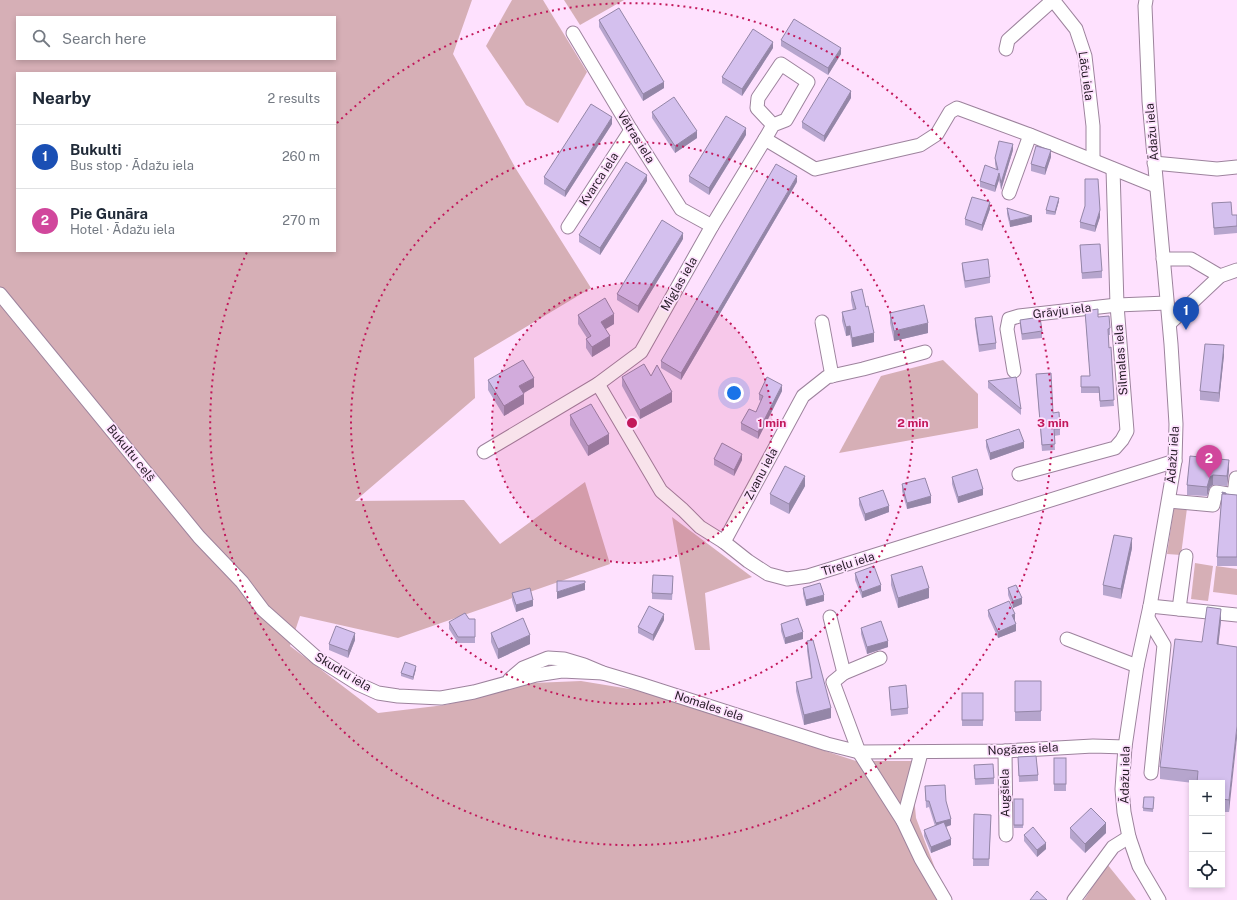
<!DOCTYPE html>
<html lang="en">
<head>
<meta charset="utf-8">
<style>
  :root { --surface:#fff; --page:#f2f2f3; --text:#1f2937; --muted:#747a83; --line:#e0e1e3; --accent:#0689aa }
  body { margin:0; font-family:"Public Sans",sans-serif; background:var(--page); color:var(--text) }
  .controls { position:absolute; right:12px; bottom:12px; display:grid; overflow:hidden; border-radius:0px; box-shadow:0 2px 6px #0003 }
  .controls button { width:36px; height:36px; display:grid; place-items:center; padding:0; border:0; border-bottom:1px solid var(--line); background:var(--surface); color:var(--text); font:20px sans-serif }
  .you { position:absolute; left:734px; top:393px; width:14px; height:14px; margin:-10px; border:3px solid #fff; border-radius:50%; background:#1a73e8; box-shadow:0 0 0 6px #1a73e833 }
  .badge { display:grid; place-items:center; width:26px; height:26px; border-radius:50%; background:var(--accent); color:#fff; font-size:13px; font-weight:700 }
  .pin { position:absolute; translate:-50% -33px; filter:drop-shadow(0 1px 2px #0008) }
  .pin::after { content:''; position:absolute; top:21px; width:14px; height:12px; background:inherit; clip-path:polygon(0 0,100% 0,50% 100%) }
  .list { margin:0; padding:0; list-style:none }
  h2 { display:flex; justify-content:space-between; align-items:center; height:52px; margin:0; padding:0 16px; font-size:17px }
  h2 small { font-size:13px; font-weight:400; color:var(--muted) }
  .list li { display:grid; grid-template-columns:26px 1fr auto; gap:12px; align-items:center; box-sizing:border-box; height:64px; padding:0 16px; border-top:1px solid var(--line) }
  .list b { display:block; font-size:15px; white-space:nowrap }
  .list p { margin:0; font-size:13px; white-space:nowrap; color:var(--muted) }
  .list em { font-size:13px; font-style:normal; color:var(--muted) }
  .icon { flex:none; width:22px; height:22px; fill:none; stroke:currentColor; stroke-width:2; stroke-linecap:round; stroke-linejoin:round }
  .map { position:relative; flex:none; width:1237px; height:900px; overflow:hidden }
  .search { position:absolute; background:var(--surface); box-shadow:0 2px 6px #0003; left:16px; top:16px; width:320px; height:44px; display:flex; align-items:center; gap:10px; box-sizing:border-box; padding:0 14px; border-radius:0px; color:var(--muted); font-size:15px }
  .panel { position:absolute; background:var(--surface); box-shadow:0 2px 6px #0003; left:16px; top:72px; width:320px; height:180px; border-radius:0px }
  .map>svg:first-child { display:block }
</style>
</head>
<body>
<div class="map">
<svg width="1237" height="900" viewBox="0 0 1237 900">
  <rect width="100%" height="100%" fill="#fee1fe"/>
  <g fill="#d6afb6" fill-rule="evenodd">
    <path d="M 0,0 L 472,0 L 453,54 L 516,169 L 591,288 L 474,358 L 475,398 L 355,501 L 464,500 L 500,544 L 585,482 L 610,564 L 398,638 L 300,616 L 290,646 L 378,713 L 445,705 L 533,683 L 581,681 L 642,691 L 856,761 L 911,761 L 916,818 L 947,900 L 0,900 ZM 17,17 L 335,17 L 335,59 L 17,59 ZM 17,73 L 335,73 L 335,251 L 17,251 Z"/>
    <path d="M 512,0 L 543,0 L 587,72 L 558,123 L 526,105 L 486,46 Z"/>
    <path d="M 564,0 L 624,0 L 580,25 Z"/>
    <path d="M 943,360 L 978,394 L 978,428 L 839,453 L 881,376 Z"/>
    <path d="M 1174,507 L 1187,508 L 1181,555 L 1167,554 Z"/>
    <path d="M 672,517 L 752,577 L 705,593 L 710,650 L 695,650 Z"/>
    <path d="M 1195,563 L 1213,566 L 1208,601 L 1191,599 Z"/>
    <path d="M 1216,566 L 1237,569 L 1237,595 L 1213,592 Z"/>
    <path d="M 1107,864 L 1136,900 L 1084,900 Z"/>
  </g>
  <g fill="none" stroke-linecap="round" stroke-linejoin="round">
    <defs>
      <g id="minor">
        <path d="M 1053,0 L 1076,29 L 1085,56 L 1093,126 L 1093,160"/>
        <path d="M 1146,0 L 1145,6 L 1149,101 L 1171,344 L 1176,424 L 1175,461 L 1150,606 L 1137,666 L 1125,747 L 1122,789 L 1124,812 L 1129,837 L 1139,866 L 1159,900"/>
        <path d="M 573,33 L 631,130 L 681,209 L 712,226"/>
        <path d="M 1006,49 L 1008,40 L 1053,0"/>
        <path d="M 765,139 L 773,125 L 786,120 L 808,82 L 781,64 L 758,98 L 757,108 L 773,125"/>
        <path d="M 1154,163 L 1217,169 L 1237,167"/>
        <path d="M 1009,193 L 1030,135"/>
        <path d="M 568,227 L 631,130"/>
        <path d="M 1163,259 L 1191,259 L 1220,276"/>
        <path d="M 0,294 L 199,537 L 242,582 L 263,610 L 317,658 L 358,684 L 378,693 L 398,696 L 441,698 L 474,692 L 536,675 L 562,671 L 603,673"/>
        <path d="M 822,322 L 832,376"/>
        <path d="M 1170,323 L 1220,276 L 1237,270"/>
        <path d="M 1014,371 L 1007,329 L 1009,319 L 1019,316 L 1117,305 L 1167,303"/>
        <path d="M 598,384 L 661,491 L 683,510 L 700,527 L 724,542 L 748,561 L 768,574 L 787,579 L 808,576 L 834,568 L 1175,461"/>
        <path d="M 484,452 L 598,384 L 641,352 L 712,226 L 765,139 L 815,169 L 920,145 L 937,134 L 950,112 L 957,108 L 1030,135 L 1156,186"/>
        <path d="M 1019,474 L 1115,448 L 1122,440 L 1127,431 L 1117,305 L 1113,169"/>
        <path d="M 1169,501 L 1213,505 L 1216,492 L 1234,495 L 1236,478"/>
        <path d="M 724,542 L 803,396 L 827,377 L 863,369 L 925,352"/>
        <path d="M 1150,606 L 1237,615"/>
        <path d="M 1179,609 L 1186,556"/>
        <path d="M 830,617 L 844,673"/>
        <path d="M 1148,618 L 1164,645 L 1151,773"/>
        <path d="M 1067,639 L 1137,666"/>
        <path d="M 880,658 L 844,673 L 833,682 L 859,752 L 903,821"/>
        <path d="M 510,679 L 523,668 L 548,658 L 564,659 L 584,665 L 603,673 L 640,684 L 827,744 L 859,752 L 1005,751 L 1093,746 L 1125,747"/>
        <path d="M 1005,751 L 1006,835"/>
        <path d="M 921,753 L 903,821 L 921,859 L 945,900"/>
        <path d="M 1074,900 L 1113,847 L 1129,837"/>
      </g>
    </defs>
    <use href="#minor" stroke="#9d839d" stroke-width="15"/>
    <use href="#minor" stroke="#fff" stroke-width="13"/>
  </g>
  <g fill="#b6a5cd">
    <path d="M 599,20 L 664,88 L 643,101 L 599,27 Z"/>
    <path d="M 781,40 L 841,54 L 828,75 L 781,46 Z"/>
    <path d="M 773,48 L 742,96 L 722,83 L 722,77 Z"/>
    <path d="M 851,98 L 824,142 L 802,128 L 802,122 Z"/>
    <path d="M 652,112 L 697,138 L 675,153 L 652,118 Z"/>
    <path d="M 612,124 L 565,197 L 544,184 L 544,177 Z"/>
    <path d="M 746,135 L 709,195 L 689,182 L 689,176 Z"/>
    <path d="M 1013,150 L 1001,190 L 999,180 L 995,192 L 980,187 L 980,181 L 996,169 L 995,164 L 995,158 Z"/>
    <path d="M 1051,157 L 1045,175 L 1031,171 L 1031,164 Z"/>
    <path d="M 647,181 L 600,255 L 579,242 L 579,235 Z"/>
    <path d="M 797,182 L 681,380 L 661,368 L 661,361 Z"/>
    <path d="M 1059,201 L 1055,215 L 1046,214 L 1046,210 Z"/>
    <path d="M 1212,203 L 1232,215 L 1237,215 L 1237,233 L 1214,235 Z"/>
    <path d="M 1007,208 L 1032,222 L 1010,227 L 1007,214 Z"/>
    <path d="M 990,209 L 982,231 L 965,225 L 965,219 Z"/>
    <path d="M 1100,217 L 1095,232 L 1080,228 L 1080,222 Z"/>
    <path d="M 683,239 L 638,313 L 617,300 L 617,294 Z"/>
    <path d="M 1080,245 L 1102,271 L 1102,278 L 1082,279 Z"/>
    <path d="M 962,263 L 990,277 L 990,283 L 965,288 L 962,269 Z"/>
    <path d="M 851,292 L 874,342 L 852,347 L 850,335 L 846,336 L 842,321 L 842,312 L 853,310 L 851,300 Z"/>
    <path d="M 1085,311 L 1098,317 L 1110,328 L 1110,335 L 1108,335 L 1114,406 L 1100,407 L 1099,393 L 1081,393 L 1081,376 L 1090,376 Z"/>
    <path d="M 890,313 L 928,333 L 894,341 L 890,323 Z"/>
    <path d="M 578,315 L 614,324 L 605,329 L 610,346 L 592,357 L 586,348 L 586,339 L 587,338 L 578,324 Z"/>
    <path d="M 975,318 L 996,343 L 996,349 L 979,352 L 975,325 Z"/>
    <path d="M 1020,320 L 1042,331 L 1042,338 L 1022,340 L 1020,326 Z"/>
    <path d="M 1224,355 L 1219,402 L 1200,400 L 1200,391 Z"/>
    <path d="M 1036,374 L 1060,429 L 1060,435 L 1054,436 L 1055,450 L 1042,451 Z"/>
    <path d="M 651,376 L 672,402 L 640,419 L 622,386 L 622,377 Z"/>
    <path d="M 488,380 L 534,387 L 523,393 L 524,404 L 504,416 L 488,390 Z"/>
    <path d="M 988,381 L 1021,409 L 1021,415 L 988,388 Z"/>
    <path d="M 782,391 L 758,439 L 741,430 L 741,423 L 756,412 L 761,401 L 759,400 L 759,394 Z"/>
    <path d="M 570,415 L 609,444 L 588,456 L 570,425 Z"/>
    <path d="M 986,440 L 1024,448 L 990,460 L 986,447 Z"/>
    <path d="M 1190,456 L 1229,470 L 1227,486 L 1213,485 L 1210,487 L 1207,496 L 1187,495 L 1187,485 Z"/>
    <path d="M 714,459 L 742,460 L 734,476 L 714,465 Z"/>
    <path d="M 952,477 L 983,495 L 958,503 L 952,484 Z"/>
    <path d="M 902,484 L 931,503 L 907,509 L 902,491 Z"/>
    <path d="M 805,486 L 789,514 L 770,504 L 770,494 Z"/>
    <path d="M 1222,493 L 1237,495 L 1237,566 L 1217,566 L 1217,557 Z"/>
    <path d="M 859,498 L 889,512 L 865,521 L 859,505 Z"/>
    <path d="M 1132,548 L 1121,599 L 1103,595 L 1103,585 Z"/>
    <path d="M 855,573 L 881,591 L 862,598 L 855,580 Z"/>
    <path d="M 891,575 L 929,598 L 898,608 L 891,585 Z"/>
    <path d="M 673,583 L 672,600 L 652,599 L 652,593 Z"/>
    <path d="M 803,588 L 824,601 L 806,606 L 803,594 Z"/>
    <path d="M 1008,588 L 1022,604 L 1013,608 L 1008,595 Z"/>
    <path d="M 512,593 L 533,606 L 516,612 L 512,600 Z"/>
    <path d="M 988,610 L 1015,620 L 1014,620 L 1016,631 L 998,638 L 988,616 Z"/>
    <path d="M 469,619 L 475,619 L 475,643 L 458,643 L 449,629 L 449,622 Z"/>
    <path d="M 664,620 L 653,641 L 638,633 L 638,627 Z"/>
    <path d="M 1221,621 L 1218,644 L 1237,647 L 1229,812 L 1222,812 L 1222,783 L 1193,783 L 1160,779 L 1160,767 L 1202,642 Z"/>
    <path d="M 781,624 L 803,639 L 785,644 L 781,631 Z"/>
    <path d="M 861,628 L 888,647 L 867,654 L 861,634 Z"/>
    <path d="M 491,633 L 530,644 L 498,659 L 491,642 Z"/>
    <path d="M 355,640 L 348,658 L 329,650 L 329,644 Z"/>
    <path d="M 807,641 L 831,718 L 804,725 L 796,691 L 796,682 L 811,678 L 807,651 Z"/>
    <path d="M 416,669 L 413,680 L 401,676 L 401,673 Z"/>
    <rect x="1015" y="681" width="26" height="40"/>
    <path d="M 889,687 L 908,708 L 908,714 L 891,716 Z"/>
    <rect x="962" y="693" width="21" height="33"/>
    <path d="M 1018,757 L 1038,775 L 1038,781 L 1019,782 Z"/>
    <rect x="1054" y="758" width="12" height="33"/>
    <path d="M 974,765 L 994,778 L 994,784 L 975,785 Z"/>
    <path d="M 925,786 L 946,801 L 951,825 L 946,827 L 951,845 L 931,853 L 924,836 L 924,830 L 935,826 L 929,807 L 926,808 Z"/>
    <path d="M 1144,797 L 1154,797 L 1153,812 L 1143,811 Z"/>
    <rect x="1014" y="799" width="9" height="29"/>
    <path d="M 974,814 L 991,821 L 989,866 L 973,866 Z"/>
    <path d="M 1070,828 L 1106,833 L 1085,853 L 1070,838 Z"/>
    <path d="M 1024,835 L 1046,849 L 1037,857 L 1024,841 Z"/>
  </g>
  <g fill="#9486a7">
    <path d="M 773,42 L 773,48 L 742,96 L 742,89 Z"/>
    <path d="M 841,48 L 841,54 L 828,75 L 828,68 Z"/>
    <path d="M 664,82 L 664,88 L 643,101 L 643,94 Z"/>
    <path d="M 851,91 L 851,98 L 824,142 L 824,136 Z"/>
    <path d="M 612,117 L 612,124 L 565,197 L 565,191 Z"/>
    <path d="M 746,128 L 746,135 L 709,195 L 709,188 Z"/>
    <path d="M 697,131 L 697,138 L 675,153 L 675,146 Z"/>
    <path d="M 1013,144 L 1013,150 L 1001,190 L 1001,183 Z"/>
    <path d="M 1051,150 L 1051,157 L 1045,175 L 1045,168 Z"/>
    <path d="M 999,173 L 999,180 L 995,192 L 995,186 Z"/>
    <path d="M 647,175 L 647,181 L 600,255 L 600,248 Z"/>
    <path d="M 797,176 L 797,182 L 681,380 L 681,373 Z"/>
    <path d="M 1059,198 L 1059,201 L 1055,215 L 1055,212 Z"/>
    <path d="M 990,202 L 990,209 L 982,231 L 982,225 Z"/>
    <path d="M 1100,210 L 1100,217 L 1095,232 L 1095,226 Z"/>
    <path d="M 1032,216 L 1032,222 L 1010,227 L 1010,221 Z"/>
    <path d="M 683,233 L 683,239 L 638,313 L 638,306 Z"/>
    <path d="M 614,314 L 614,324 L 601,332 L 601,322 Z"/>
    <path d="M 928,323 L 928,333 L 894,341 L 894,331 Z"/>
    <path d="M 850,326 L 850,335 L 846,336 L 846,327 Z"/>
    <path d="M 874,333 L 874,342 L 852,347 L 852,338 Z"/>
    <path d="M 610,336 L 610,346 L 592,357 L 592,347 Z"/>
    <path d="M 1224,345 L 1224,355 L 1219,402 L 1219,393 Z"/>
    <path d="M 534,378 L 534,387 L 519,396 L 519,386 Z"/>
    <path d="M 782,385 L 782,391 L 758,439 L 758,432 Z"/>
    <path d="M 672,392 L 672,402 L 640,419 L 640,410 Z"/>
    <path d="M 524,394 L 524,404 L 504,416 L 504,406 Z"/>
    <path d="M 609,434 L 609,444 L 588,456 L 588,446 Z"/>
    <path d="M 1024,442 L 1024,448 L 990,460 L 990,453 Z"/>
    <path d="M 742,454 L 742,460 L 734,476 L 734,470 Z"/>
    <path d="M 1229,460 L 1229,470 L 1227,486 L 1227,476 Z"/>
    <path d="M 1213,475 L 1213,485 L 1210,487 L 1207,496 L 1207,487 L 1210,477 Z"/>
    <path d="M 805,476 L 805,486 L 789,514 L 789,504 Z"/>
    <path d="M 983,489 L 983,495 L 958,503 L 958,497 Z"/>
    <path d="M 931,496 L 931,503 L 907,509 L 907,503 Z"/>
    <path d="M 889,506 L 889,512 L 865,521 L 865,514 Z"/>
    <path d="M 1132,538 L 1132,548 L 1121,599 L 1121,589 Z"/>
    <path d="M 585,583 L 585,590 L 557,599 L 557,592 Z"/>
    <path d="M 881,585 L 881,591 L 862,598 L 862,592 Z"/>
    <path d="M 929,588 L 929,598 L 898,608 L 898,598 Z"/>
    <path d="M 824,595 L 824,601 L 806,606 L 806,600 Z"/>
    <path d="M 1022,598 L 1022,604 L 1013,608 L 1013,601 Z"/>
    <path d="M 533,600 L 533,606 L 516,612 L 516,605 Z"/>
    <path d="M 1221,609 L 1221,621 L 1217,657 L 1217,644 Z"/>
    <path d="M 664,614 L 664,620 L 653,641 L 653,635 Z"/>
    <path d="M 1015,614 L 1015,620 L 1012,622 L 1012,615 Z"/>
    <path d="M 1016,624 L 1016,631 L 998,638 L 998,632 Z"/>
    <path d="M 803,632 L 803,639 L 785,644 L 785,638 Z"/>
    <path d="M 355,633 L 355,640 L 348,658 L 348,651 Z"/>
    <path d="M 530,635 L 530,644 L 498,659 L 498,649 Z"/>
    <path d="M 888,641 L 888,647 L 867,654 L 867,647 Z"/>
    <path d="M 416,666 L 416,669 L 413,680 L 413,677 Z"/>
    <path d="M 831,708 L 831,718 L 804,725 L 804,715 Z"/>
    <path d="M 1237,726 L 1237,738 L 1229,812 L 1229,800 Z"/>
    <path d="M 951,819 L 951,825 L 936,830 L 936,823 Z"/>
    <path d="M 1106,823 L 1106,833 L 1085,853 L 1085,844 Z"/>
    <path d="M 951,839 L 951,845 L 931,853 L 931,847 Z"/>
    <path d="M 1046,843 L 1046,849 L 1037,857 L 1037,850 Z"/>
  </g>
  <g fill="#d4c0ee" stroke="#9486a7">
    <path d="M 619,8 L 664,82 L 643,94 L 599,20 Z"/>
    <path d="M 794,19 L 841,48 L 828,68 L 781,40 Z"/>
    <path d="M 753,29 L 773,42 L 742,89 L 722,77 Z"/>
    <path d="M 829,77 L 851,91 L 824,136 L 802,122 Z"/>
    <path d="M 674,97 L 697,131 L 675,146 L 652,112 Z"/>
    <path d="M 591,104 L 612,117 L 565,191 L 544,177 Z"/>
    <path d="M 726,116 L 746,128 L 709,188 L 689,176 Z"/>
    <path d="M 999,141 L 1013,144 L 1001,183 L 999,173 L 995,186 L 980,181 L 985,165 L 998,170 L 995,158 Z"/>
    <path d="M 1036,146 L 1051,150 L 1045,168 L 1031,164 Z"/>
    <path d="M 626,162 L 647,175 L 600,248 L 579,235 Z"/>
    <path d="M 776,164 L 797,176 L 681,373 L 661,361 Z"/>
    <path d="M 1085,179 L 1098,179 L 1100,210 L 1095,226 L 1080,222 L 1085,206 Z"/>
    <path d="M 1050,196 L 1059,198 L 1055,212 L 1046,210 Z"/>
    <path d="M 972,197 L 990,202 L 982,225 L 965,219 Z"/>
    <path d="M 1231,202 L 1232,215 L 1237,215 L 1237,226 L 1214,228 L 1212,203 Z"/>
    <path d="M 1007,208 L 1032,216 L 1010,221 Z"/>
    <path d="M 662,220 L 683,233 L 638,306 L 617,294 Z"/>
    <path d="M 1100,244 L 1102,271 L 1082,273 L 1080,245 Z"/>
    <path d="M 988,259 L 990,277 L 965,281 L 962,263 Z"/>
    <path d="M 862,289 L 866,307 L 868,306 L 874,333 L 852,338 L 850,326 L 846,327 L 842,312 L 856,309 L 851,292 Z"/>
    <path d="M 605,298 L 614,314 L 601,322 L 610,336 L 592,347 L 586,339 L 591,336 L 578,315 Z"/>
    <path d="M 924,305 L 928,323 L 894,331 L 890,313 Z"/>
    <path d="M 1098,309 L 1098,317 L 1109,316 L 1110,328 L 1108,329 L 1109,348 L 1111,347 L 1114,400 L 1100,401 L 1099,387 L 1081,387 L 1081,376 L 1090,376 L 1085,311 Z"/>
    <path d="M 992,316 L 996,343 L 979,345 L 975,318 Z"/>
    <path d="M 1040,317 L 1042,331 L 1022,334 L 1020,320 Z"/>
    <path d="M 1205,344 L 1224,345 L 1219,393 L 1200,391 Z"/>
    <path d="M 523,360 L 534,378 L 519,386 L 524,394 L 504,406 L 488,380 Z"/>
    <path d="M 644,364 L 651,376 L 657,365 L 672,392 L 640,410 L 622,377 Z"/>
    <path d="M 1051,373 L 1053,413 L 1059,412 L 1060,429 L 1054,429 L 1055,444 L 1042,445 L 1036,374 Z"/>
    <path d="M 767,377 L 782,385 L 758,432 L 741,423 L 749,409 L 756,412 L 763,396 L 759,394 Z"/>
    <path d="M 1016,377 L 1021,409 L 988,381 Z"/>
    <path d="M 591,404 L 609,434 L 588,446 L 570,415 Z"/>
    <path d="M 1019,429 L 1024,442 L 990,453 L 986,440 Z"/>
    <path d="M 722,443 L 742,454 L 734,470 L 714,459 Z"/>
    <path d="M 1190,456 L 1229,460 L 1227,476 L 1213,475 L 1210,477 L 1207,487 L 1187,485 Z"/>
    <path d="M 785,466 L 805,476 L 789,504 L 770,494 Z"/>
    <path d="M 977,469 L 983,489 L 958,497 L 952,477 Z"/>
    <path d="M 925,478 L 931,496 L 907,503 L 902,484 Z"/>
    <path d="M 883,490 L 889,506 L 865,514 L 859,498 Z"/>
    <path d="M 1222,492 L 1226,493 L 1226,494 L 1237,495 L 1237,557 L 1217,557 L 1222,494 L 1226,494 L 1222,493 Z"/>
    <path d="M 1114,535 L 1132,538 L 1121,589 L 1103,585 Z"/>
    <path d="M 874,566 L 881,585 L 862,592 L 855,573 Z"/>
    <path d="M 922,566 L 929,588 L 898,598 L 891,575 Z"/>
    <path d="M 653,575 L 673,576 L 672,594 L 652,593 Z"/>
    <path d="M 557,581 L 585,581 L 585,583 L 557,592 Z"/>
    <path d="M 820,583 L 824,595 L 806,600 L 803,588 Z"/>
    <path d="M 1016,585 L 1022,598 L 1013,601 L 1008,588 Z"/>
    <path d="M 530,588 L 533,600 L 516,605 L 512,593 Z"/>
    <path d="M 1009,601 L 1015,614 L 1012,615 L 1016,624 L 998,632 L 988,610 Z"/>
    <path d="M 649,606 L 664,614 L 653,635 L 638,627 Z"/>
    <path d="M 1207,607 L 1221,609 L 1217,644 L 1237,647 L 1237,726 L 1229,800 L 1222,799 L 1222,783 L 1197,783 L 1198,771 L 1160,767 L 1175,639 L 1202,642 Z"/>
    <path d="M 465,613 L 469,619 L 475,619 L 475,637 L 458,637 L 449,622 Z"/>
    <path d="M 523,618 L 530,635 L 498,649 L 491,633 Z"/>
    <path d="M 798,618 L 803,632 L 785,638 L 781,624 Z"/>
    <path d="M 881,621 L 888,641 L 867,647 L 861,628 Z"/>
    <path d="M 336,626 L 355,633 L 348,651 L 329,644 Z"/>
    <path d="M 813,640 L 831,708 L 804,715 L 796,682 L 812,678 L 807,641 Z"/>
    <path d="M 405,662 L 416,666 L 413,677 L 401,673 Z"/>
    <path d="M 1015,681 L 1041,681 L 1041,711 L 1015,712 Z"/>
    <path d="M 906,685 L 908,708 L 891,710 L 889,687 Z"/>
    <rect x="962" y="693" width="21" height="27"/>
    <path d="M 1036,756 L 1038,775 L 1019,776 L 1018,757 Z"/>
    <rect x="1054" y="758" width="12" height="26"/>
    <path d="M 993,764 L 994,778 L 975,779 L 974,765 Z"/>
    <path d="M 945,785 L 946,801 L 951,819 L 936,823 L 929,801 L 926,801 L 925,786 Z"/>
    <path d="M 1144,797 L 1154,797 L 1153,809 L 1143,808 Z"/>
    <rect x="1014" y="799" width="9" height="26"/>
    <path d="M 1091,808 L 1106,823 L 1085,844 L 1070,828 Z"/>
    <path d="M 974,814 L 991,815 L 989,859 L 973,859 Z"/>
    <path d="M 944,822 L 951,839 L 931,847 L 924,830 Z"/>
    <path d="M 1033,827 L 1046,843 L 1037,850 L 1024,835 Z"/>
    <path d="M 1037,891 L 1047,900 L 1030,900 Z"/>
  </g>
  <circle cx="632" cy="423" r="140" fill="#c2185b" fill-opacity=".12"/>
  <g fill="none" stroke="#c2185b" stroke-width="2" stroke-dasharray="2 4">
    <circle cx="632" cy="423" r="140"/>
    <circle cx="632" cy="423" r="281"/>
    <path d="M337 123A421 421 0 1 1 247 252"/>
  </g>
  <g text-anchor="middle" stroke-width="3.5" stroke-linejoin="round" paint-order="stroke">
    <g font-size="12" fill="#241a25" stroke="#fee1fe">
      <text transform="translate(1086 76) rotate(82)" y="4">Lāču iela</text>
      <text transform="translate(1152 132) rotate(-95)" y="4">Ādažu iela</text>
      <text transform="translate(636 137) rotate(58)" y="4">Vētras iela</text>
      <text transform="translate(599 179) rotate(-57)" y="4">Kvarca iela</text>
      <text transform="translate(679 284) rotate(-60)" y="4">Miglas iela</text>
      <text transform="translate(1062 311) rotate(-7)" y="4">Grāvju iela</text>
      <text transform="translate(1121 360) rotate(-94)" y="4">Silmalas iela</text>
      <text transform="translate(131 453) rotate(51)" y="4">Bukultu ceļš</text>
      <text transform="translate(1173 455) rotate(-86)" y="4">Ādažu iela</text>
      <text transform="translate(761 474) rotate(-62)" y="4">Zvanu iela</text>
      <text transform="translate(848 564) rotate(-17)" y="4">Tīreļu iela</text>
      <text transform="translate(343 672) rotate(31)" y="4">Skudru iela</text>
      <text transform="translate(709 706) rotate(18)" y="4">Nomales iela</text>
      <text transform="translate(1023 749) rotate(-3)" y="4">Nogāzes iela</text>
      <text transform="translate(1125 775) rotate(-89)" y="4">Ādažu iela</text>
      <text transform="translate(1005 793) rotate(-91)" y="4">Augšiela</text>
    </g>
  </g>
  <circle cx="632" cy="423" r="6" fill="#c2185b" stroke="#fee1fe" stroke-width="2"/>
  <g font-size="12" text-anchor="middle" font-weight="bold" fill="#c2185b" stroke="#fee1fe" stroke-width="3.5" stroke-linejoin="round" paint-order="stroke">
    <text x="772" y="427">1 min</text>
    <text x="913" y="427">2 min</text>
    <text x="1053" y="427">3 min</text>
  </g>
</svg>
<div class="controls">
<button>+</button>
<button>−</button>
<button><svg class="icon" aria-label="locate" viewBox="0 0 24 24"><circle cx="12" cy="12" r="6"/><path d="M12 2v4M12 18v4M2 12h4M18 12h4"/></svg></button>
</div>
<div class="you"></div>
<div class="pin badge" style="left:1186px;top:330px;background:#1a4fb4">1</div>
<div class="pin badge" style="left:1209px;top:478px;background:#d1479c">2</div>
<div class="search"><svg class="icon" aria-label="search" viewBox="0 0 24 24"><circle cx="10" cy="10" r="6"/><path d="M15 15l6 6"/></svg>Search here</div>
<section class="panel">
<h2>Nearby<small>2 results</small></h2>
<ul class="list">
<li><span class="badge" style="background:#1a4fb4">1</span><div><b>Bukulti</b><p>Bus stop · Ādažu iela</p></div><em>260 m</em></li>
<li><span class="badge" style="background:#d1479c">2</span><div><b>Pie Gunāra</b><p>Hotel · Ādažu iela</p></div><em>270 m</em></li>
</ul>
</section>
</div>
</body>
</html>
